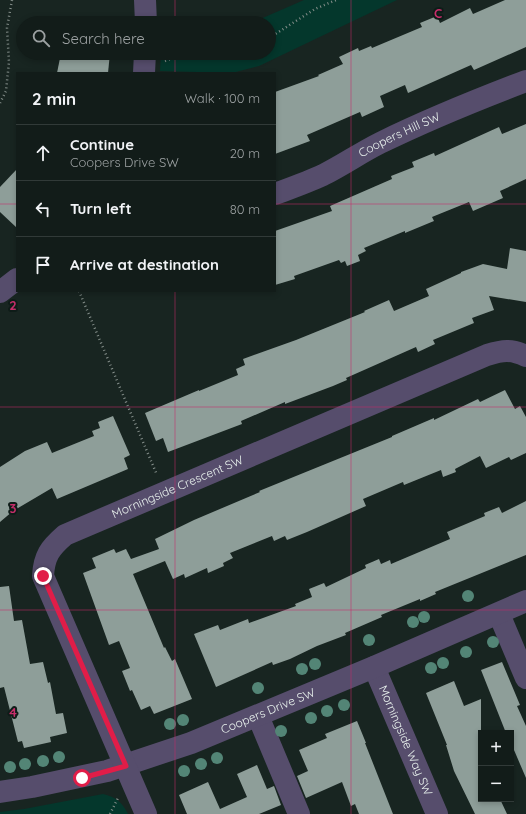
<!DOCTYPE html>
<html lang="en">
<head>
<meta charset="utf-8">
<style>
  :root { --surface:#121c19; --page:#1f2926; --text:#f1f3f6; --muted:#9ca1a2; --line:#313a38 }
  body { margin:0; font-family:Quicksand,sans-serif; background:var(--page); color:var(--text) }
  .controls { position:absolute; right:12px; bottom:12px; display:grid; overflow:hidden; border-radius:0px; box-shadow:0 2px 6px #0003 }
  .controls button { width:36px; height:36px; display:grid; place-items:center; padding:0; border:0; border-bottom:1px solid var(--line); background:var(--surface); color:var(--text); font:20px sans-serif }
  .stop { position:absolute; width:12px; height:12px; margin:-9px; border:3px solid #e11d48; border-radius:50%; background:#fff }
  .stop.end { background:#e11d48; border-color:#fff; box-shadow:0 1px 4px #0008 }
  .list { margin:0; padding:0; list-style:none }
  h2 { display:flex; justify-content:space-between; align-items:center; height:52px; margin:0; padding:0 16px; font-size:17px }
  h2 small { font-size:13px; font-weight:400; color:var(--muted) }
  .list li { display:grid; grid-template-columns:26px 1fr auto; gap:12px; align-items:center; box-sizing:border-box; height:56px; padding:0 16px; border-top:1px solid var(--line) }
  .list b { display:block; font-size:15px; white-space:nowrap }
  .list p { margin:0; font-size:13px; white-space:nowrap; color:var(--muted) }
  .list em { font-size:13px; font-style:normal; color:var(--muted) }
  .icon { flex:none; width:22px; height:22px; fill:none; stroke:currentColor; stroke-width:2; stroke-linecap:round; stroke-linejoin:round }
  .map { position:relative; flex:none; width:526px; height:814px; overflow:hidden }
  .search { position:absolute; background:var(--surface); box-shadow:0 2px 6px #0003; left:16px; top:16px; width:260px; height:44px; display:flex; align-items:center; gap:10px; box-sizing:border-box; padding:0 14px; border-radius:22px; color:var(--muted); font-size:15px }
  .panel { position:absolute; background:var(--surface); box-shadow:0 2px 6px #0003; left:16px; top:72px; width:260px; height:220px; border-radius:0px }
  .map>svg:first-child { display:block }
</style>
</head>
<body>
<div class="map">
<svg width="526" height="814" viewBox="0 0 526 814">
  <rect width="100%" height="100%" fill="#182521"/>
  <g fill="#04372c">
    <path d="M 304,0 L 397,0 L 259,66 L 232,73 L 160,71 L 161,53 L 269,53 L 269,23 L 251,23 Z"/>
    <path d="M 103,794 C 116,797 122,802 128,814 L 0,814 L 0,812 L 24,809 Z"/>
  </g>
  <g fill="#8e9e99">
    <path d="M 505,0 L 526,0 L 526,47 L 474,70 L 471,65 L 408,93 L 405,85 L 380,96 L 384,107 L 362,117 L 360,112 L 307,135 L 310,141 L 275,154 L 275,92 L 319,76 L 318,75 L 343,64 L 339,57 L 358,48 L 359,51 L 371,46 L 372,48 L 422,27 L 420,23 L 437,16 L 440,23 L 470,8 L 473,14 Z"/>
    <path d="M 61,53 L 110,53 L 108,73 L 57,73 Z"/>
    <path d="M 526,124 L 526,179 L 500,191 L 503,198 L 473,211 L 469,202 L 432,217 L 434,221 L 405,233 L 405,231 L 364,248 L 366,251 L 358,255 L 360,261 L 347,266 L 345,261 L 341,263 L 339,260 L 294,276 L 295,279 L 275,285 L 275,231 L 332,211 L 330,206 L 392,179 L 391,176 L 414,167 L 412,162 L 434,153 L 435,156 L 499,127 L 502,134 Z"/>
    <path d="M 17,169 L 17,228 L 0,212 L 0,187 Z"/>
    <path d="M 510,248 L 526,251 L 526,302 L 489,296 L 494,310 L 472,318 L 474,323 L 433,340 L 435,344 L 418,352 L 416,347 L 346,378 L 347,380 L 333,386 L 285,404 L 285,402 L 241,421 L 242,424 L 168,452 L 163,438 L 156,441 L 145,413 L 199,390 L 199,391 L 238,375 L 236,369 L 245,365 L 243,359 L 296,340 L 365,312 L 364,311 L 389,300 L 394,311 L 429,296 L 426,289 L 461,273 L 461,272 L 483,264 L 507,269 Z"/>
    <path d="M 505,390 L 515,409 L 520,406 L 526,417 L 526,453 L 511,460 L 509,457 L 486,468 L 480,456 L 455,469 L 456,472 L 443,477 L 441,470 L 404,485 L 403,482 L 363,499 L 366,506 L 307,532 L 287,540 L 285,536 L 274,541 L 272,536 L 230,553 L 233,558 L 223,563 L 224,566 L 208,573 L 207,568 L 185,578 L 184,574 L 173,579 L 165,561 L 133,574 L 164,648 L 165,647 L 172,661 L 175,659 L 192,699 L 154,714 L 150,706 L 141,710 L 132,690 L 130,691 L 122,671 L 130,668 L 119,641 L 109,645 L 83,573 L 96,568 L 92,558 L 114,549 L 116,553 L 126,549 L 131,559 L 159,549 L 155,539 L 194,520 L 260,492 L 259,491 L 392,437 L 392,436 L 434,418 L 434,420 L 478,399 L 480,402 Z"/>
    <path d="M 113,416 L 130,455 L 124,458 L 128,469 L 57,499 L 52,488 L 13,511 L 0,522 L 0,467 L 25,451 L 47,442 L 52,453 L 94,436 L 92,431 L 100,428 L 98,422 Z"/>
    <path d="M 526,501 L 526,555 L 435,592 L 436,594 L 420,601 L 420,599 L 381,615 L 382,617 L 345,633 L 346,635 L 317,646 L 290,659 L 273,665 L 272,662 L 216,687 L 194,634 L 218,625 L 220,630 L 248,619 L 249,623 L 296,606 L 295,604 L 312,597 L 309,589 L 324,583 L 326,587 L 366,568 L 365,565 L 379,559 L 381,564 L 390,560 L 391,564 L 450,539 L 447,532 L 485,516 L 484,513 L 499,507 L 502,513 Z"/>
    <path d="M 9,586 L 14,621 L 22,620 L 30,664 L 43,662 L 48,683 L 50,682 L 56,714 L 63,713 L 67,733 L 50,737 L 51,742 L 24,748 L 22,741 L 18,742 L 4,687 L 0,688 L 0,587 Z"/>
    <path d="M 502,662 L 520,705 L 517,706 L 526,726 L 526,778 L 511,743 L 511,733 L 506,733 L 481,670 Z"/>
    <path d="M 454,681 L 464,706 L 481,699 L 481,799 L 500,799 L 507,814 L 475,814 L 454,771 L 446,745 L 447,745 L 426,693 Z"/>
    <path d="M 357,721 L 366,743 L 365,743 L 393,814 L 359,814 L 355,804 L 351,806 L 342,782 L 306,798 L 297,776 L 308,771 L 299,750 L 327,738 L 325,734 Z"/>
    <path d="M 257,765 L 267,789 L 274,786 L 281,805 L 259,814 L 187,814 L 179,795 L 208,782 L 220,809 L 247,797 L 237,774 Z"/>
  </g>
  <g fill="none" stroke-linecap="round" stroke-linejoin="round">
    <g stroke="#848e8a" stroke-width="2.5" stroke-dasharray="1 3" stroke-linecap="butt">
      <path d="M 269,38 L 315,9 L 336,0"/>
      <path d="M 194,53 C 207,56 220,57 233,53"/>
      <path d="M 165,61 L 187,53"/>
      <path d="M 0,103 L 6,91 L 9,62 L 7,28 L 12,0"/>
      <path d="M 79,291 L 157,475"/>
      <path d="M 110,814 L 118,798"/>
    </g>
    <g stroke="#564d6c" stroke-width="22">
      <path d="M 145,0 L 146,23"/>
      <path d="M 144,73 L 145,53"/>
      <path id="s1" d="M 275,194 C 291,188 308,182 323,175 C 343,165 360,153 380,143 C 427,120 476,100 526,81"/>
      <path d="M 0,292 L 17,279"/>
      <path d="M 499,614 L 526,678"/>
      <path id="s2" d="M 374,667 L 437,814"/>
      <path d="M 258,716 L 299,814"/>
      <path id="s3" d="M 0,792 L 32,787 L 107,771 L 191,743 L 374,667 L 526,601"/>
      <path id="s4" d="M 146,814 L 43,576 C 44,556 50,548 65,535 L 487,355 C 503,350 511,349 526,356"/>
    </g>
  </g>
  <g fill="#538576">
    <circle cx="468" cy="596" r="6"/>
    <circle cx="424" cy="617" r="6"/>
    <circle cx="413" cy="622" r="6"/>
    <circle cx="369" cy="640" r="6"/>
    <circle cx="493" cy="642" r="6"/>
    <circle cx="466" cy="652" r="6"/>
    <circle cx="443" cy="663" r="6"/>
    <circle cx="315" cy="664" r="6"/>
    <circle cx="431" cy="668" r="6"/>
    <circle cx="302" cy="669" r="6"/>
    <circle cx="258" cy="688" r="6"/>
    <circle cx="344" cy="705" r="6"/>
    <circle cx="327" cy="711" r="6"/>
    <circle cx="311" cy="718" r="6"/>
    <circle cx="183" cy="720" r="6"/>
    <circle cx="170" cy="724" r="6"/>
    <circle cx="281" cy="731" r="6"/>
    <circle cx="59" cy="757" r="6"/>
    <circle cx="217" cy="758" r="6"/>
    <circle cx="43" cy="761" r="6"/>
    <circle cx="25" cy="764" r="6"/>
    <circle cx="201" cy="764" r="6"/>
    <circle cx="10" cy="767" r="6"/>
    <circle cx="184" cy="771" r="6"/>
  </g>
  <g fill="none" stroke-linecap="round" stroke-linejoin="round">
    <path stroke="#e11d48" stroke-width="5" d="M 43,576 L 126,766 L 82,778"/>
  </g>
  <path fill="none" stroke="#c62e6a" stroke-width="1" stroke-opacity="0.55" d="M 175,0 L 175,23M 351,0 L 351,814M 175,53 L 175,73M 0,204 L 17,204M 275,204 L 526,204M 175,291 L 175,814M 0,407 L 526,407M 0,610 L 526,610"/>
  <g text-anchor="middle" stroke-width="4" stroke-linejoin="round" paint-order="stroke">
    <g font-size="12" fill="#e8f1ed" stroke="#0e1c18">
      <text dy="4" stroke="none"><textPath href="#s1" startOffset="138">Coopers Hill SW</textPath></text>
      <text dy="4" stroke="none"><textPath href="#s4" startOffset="430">Morningside Crescent SW</textPath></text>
      <text dy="4" stroke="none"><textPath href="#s3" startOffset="281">Coopers Drive SW</textPath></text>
      <text dy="4" stroke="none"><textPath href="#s2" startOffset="80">Morningside Way SW</textPath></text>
    </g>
  </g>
  <g font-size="13" text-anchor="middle" font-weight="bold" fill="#c62e6a" stroke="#0e1c18" stroke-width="4" stroke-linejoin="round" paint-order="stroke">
    <text x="438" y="18">C</text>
    <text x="13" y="310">2</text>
    <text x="13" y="513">3</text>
    <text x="13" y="717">4</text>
  </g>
</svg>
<div class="controls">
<button>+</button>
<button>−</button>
</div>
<div class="stop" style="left:82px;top:778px"></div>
<div class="stop end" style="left:43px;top:576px"></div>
<div class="search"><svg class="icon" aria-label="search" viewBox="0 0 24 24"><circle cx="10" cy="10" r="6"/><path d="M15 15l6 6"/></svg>Search here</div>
<section class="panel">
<h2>2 min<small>Walk · 100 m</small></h2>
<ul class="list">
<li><svg class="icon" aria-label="ahead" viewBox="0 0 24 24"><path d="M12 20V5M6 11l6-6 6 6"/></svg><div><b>Continue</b><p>Coopers Drive SW</p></div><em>20 m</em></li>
<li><svg class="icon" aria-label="left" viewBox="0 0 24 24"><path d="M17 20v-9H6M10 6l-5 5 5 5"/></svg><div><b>Turn left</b></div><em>80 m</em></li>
<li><svg class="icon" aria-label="arrive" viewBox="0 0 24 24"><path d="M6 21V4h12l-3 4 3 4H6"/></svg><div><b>Arrive at destination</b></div></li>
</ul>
</section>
</div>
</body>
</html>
